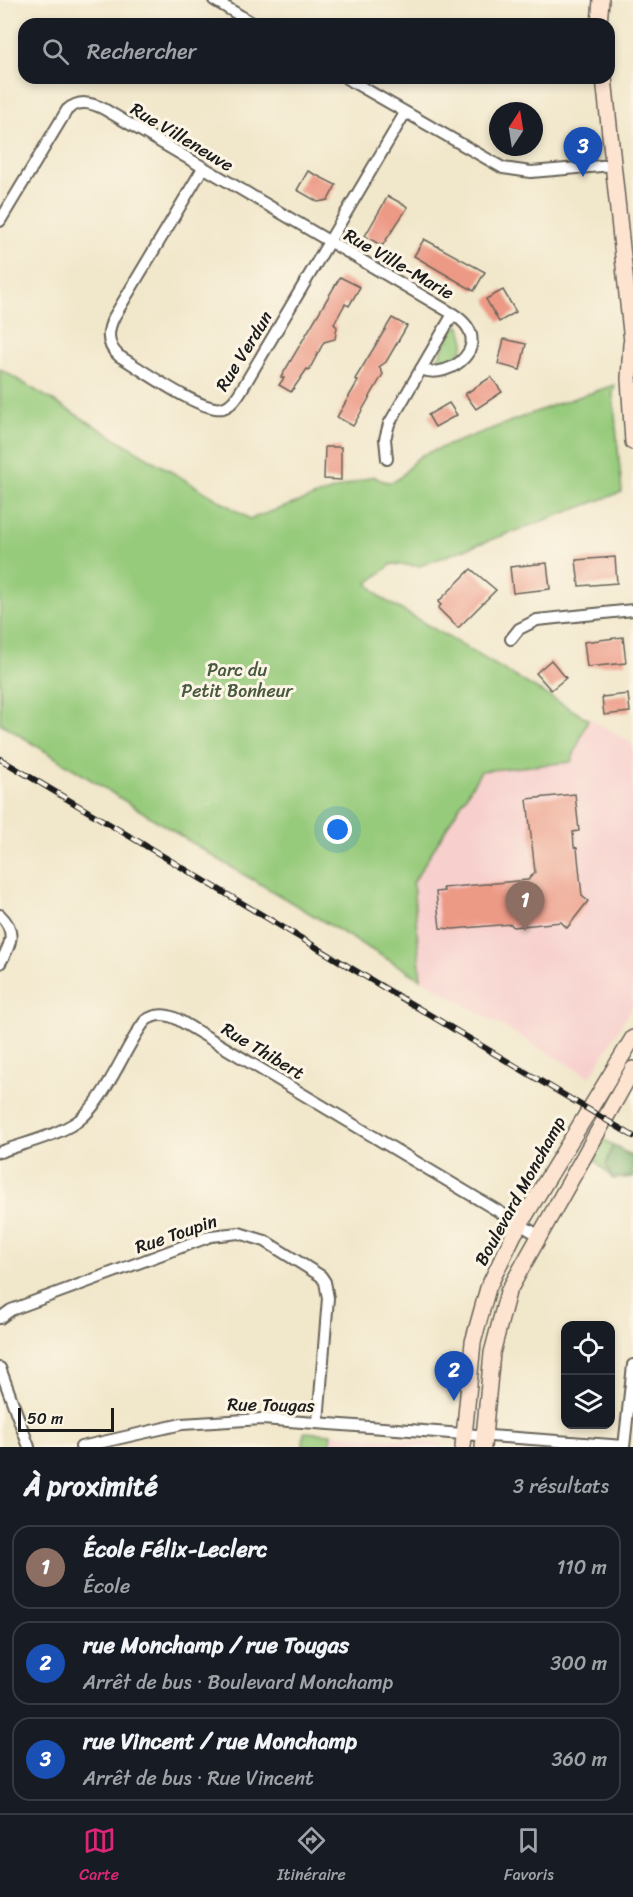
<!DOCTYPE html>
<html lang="fr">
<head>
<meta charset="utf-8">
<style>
  :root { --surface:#171b24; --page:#20242c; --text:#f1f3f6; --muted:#9ea1a6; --line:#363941; --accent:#db2777 }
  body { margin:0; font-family:Sriracha,sans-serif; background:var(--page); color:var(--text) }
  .controls { position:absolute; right:18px; bottom:18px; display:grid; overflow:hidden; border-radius:12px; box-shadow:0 3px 9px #0003 }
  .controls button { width:54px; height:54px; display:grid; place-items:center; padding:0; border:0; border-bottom:2px solid var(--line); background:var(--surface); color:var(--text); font:30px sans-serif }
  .compass { position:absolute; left:489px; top:102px; width:54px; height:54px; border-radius:50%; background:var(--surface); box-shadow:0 3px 9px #0003; rotate:12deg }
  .scale { position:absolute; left:18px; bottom:15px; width:96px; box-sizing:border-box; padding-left:6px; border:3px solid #1c1c1c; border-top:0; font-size:16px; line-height:21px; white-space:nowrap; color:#1c1c1c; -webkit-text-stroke:4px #fcf5e5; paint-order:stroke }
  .you { position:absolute; left:338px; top:830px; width:21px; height:21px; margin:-15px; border:4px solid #fff; border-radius:50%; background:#1a73e8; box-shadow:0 0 0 9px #1a73e833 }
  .badge { display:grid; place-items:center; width:39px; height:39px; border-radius:50%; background:var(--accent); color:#fff; font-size:20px; font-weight:700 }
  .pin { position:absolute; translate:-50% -50px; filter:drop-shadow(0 2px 3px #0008) }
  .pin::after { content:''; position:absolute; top:32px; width:21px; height:18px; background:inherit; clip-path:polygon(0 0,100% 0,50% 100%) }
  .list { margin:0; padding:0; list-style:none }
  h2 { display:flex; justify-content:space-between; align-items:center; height:78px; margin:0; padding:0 24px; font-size:26px }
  h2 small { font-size:20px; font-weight:400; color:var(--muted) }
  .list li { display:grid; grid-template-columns:39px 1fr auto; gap:18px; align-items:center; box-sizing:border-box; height:84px; margin:0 12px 12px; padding:0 12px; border:2px solid var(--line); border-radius:18px }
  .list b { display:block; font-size:22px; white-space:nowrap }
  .list p { margin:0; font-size:20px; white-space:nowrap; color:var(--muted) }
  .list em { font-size:20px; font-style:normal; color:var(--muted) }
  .icon { flex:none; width:33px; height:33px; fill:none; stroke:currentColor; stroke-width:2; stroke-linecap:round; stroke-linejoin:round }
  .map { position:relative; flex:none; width:633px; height:1447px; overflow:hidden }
  .search { position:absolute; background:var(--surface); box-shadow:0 3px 9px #0003; left:18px; right:18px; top:18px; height:66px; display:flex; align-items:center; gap:15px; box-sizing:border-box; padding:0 21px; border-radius:18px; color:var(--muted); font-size:22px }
  .sheet { height:366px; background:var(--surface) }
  nav { display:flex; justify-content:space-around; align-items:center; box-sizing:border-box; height:84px; border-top:2px solid var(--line); background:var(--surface); font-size:16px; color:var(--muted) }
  nav a { display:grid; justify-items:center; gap:3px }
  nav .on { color:var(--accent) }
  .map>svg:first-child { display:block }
</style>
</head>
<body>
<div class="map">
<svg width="633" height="1447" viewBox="0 0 633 1447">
  <rect width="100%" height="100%" fill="#fcf5e5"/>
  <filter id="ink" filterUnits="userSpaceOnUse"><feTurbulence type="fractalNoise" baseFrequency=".0167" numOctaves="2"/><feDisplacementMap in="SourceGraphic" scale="12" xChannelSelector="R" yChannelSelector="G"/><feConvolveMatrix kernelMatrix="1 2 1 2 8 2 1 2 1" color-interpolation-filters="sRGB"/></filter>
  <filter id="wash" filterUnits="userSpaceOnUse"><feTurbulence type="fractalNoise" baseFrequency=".008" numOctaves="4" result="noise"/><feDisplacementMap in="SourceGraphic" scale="24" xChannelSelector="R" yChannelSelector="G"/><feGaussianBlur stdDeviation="1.35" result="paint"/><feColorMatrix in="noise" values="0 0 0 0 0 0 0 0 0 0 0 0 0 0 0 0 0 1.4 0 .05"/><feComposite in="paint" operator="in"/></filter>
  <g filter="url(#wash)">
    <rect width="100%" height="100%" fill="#f1e7cb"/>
    <g fill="#f7d0cd">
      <path d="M 589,718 L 633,744 L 633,1005 L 590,1077 L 421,979 L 413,883 L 481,770 L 571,762 Z"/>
      <path d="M 331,1434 L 440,1443 L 447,1447 L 330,1447 Z"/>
    </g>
    <g fill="#97cb7c" stroke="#5a744c" stroke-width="1.5">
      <path d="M 459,326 C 473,347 456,361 435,364 L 454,327 Z"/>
      <path d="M 0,369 L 250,519 L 373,476 C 402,495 404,464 422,455 L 554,405 L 615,385 L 613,393 L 622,492 L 419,566 L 392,564 L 368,583 L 381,598 L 588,719 L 571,762 L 481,771 L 413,883 L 421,979 L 226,864 L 0,723 Z"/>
      <path d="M 604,1140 L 613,1145 L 606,1165 L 613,1179 L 594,1159 Z"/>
      <path d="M 304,1432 L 331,1434 L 330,1447 L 303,1447 Z"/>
    </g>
    <path fill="#79af6c" stroke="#4a6644" stroke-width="1.5" d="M 613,1145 L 633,1157 L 633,1177 L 613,1179 L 606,1165 Z"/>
    <g id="blocks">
      <g fill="#ec9985">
        <path d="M 308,171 L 336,185 L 328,200 L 318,202 L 297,190 Z"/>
        <path d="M 388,196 L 408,207 L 382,246 L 365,236 Z"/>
        <path d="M 424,239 L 485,272 L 474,291 L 414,256 Z"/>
        <path d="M 340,277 L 360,287 L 349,306 L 345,304 L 334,324 L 337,327 L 335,339 L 324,342 L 309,370 L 307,369 L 291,392 L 279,385 L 284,378 L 281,377 Z"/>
        <path d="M 503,290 L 516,312 L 499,322 L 486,299 Z"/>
        <path d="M 392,318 L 407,326 L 386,362 L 379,367 L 383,374 L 353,426 L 337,417 L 358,381 L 355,379 Z"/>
        <path d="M 504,339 L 526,344 L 520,370 L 498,364 Z"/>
        <path d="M 491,377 L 502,392 L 476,409 L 465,394 Z"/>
        <path d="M 449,403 L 457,415 L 435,427 L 428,415 Z"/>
        <path d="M 325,447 L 341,447 L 341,480 L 324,479 Z"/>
        <path d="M 615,557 L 617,583 L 579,586 L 576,560 Z"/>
        <path d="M 547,563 L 550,589 L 513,593 L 510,567 Z"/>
        <path d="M 471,569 L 496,590 L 458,628 L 438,608 L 441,605 L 438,602 Z"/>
        <path d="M 623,637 L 626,663 L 587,667 L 584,642 Z"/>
        <path d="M 551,660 L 566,678 L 551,690 L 536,673 Z"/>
        <path d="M 628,694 L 630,712 L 604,715 L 602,697 Z"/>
        <path d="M 575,794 L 579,831 L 573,832 L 574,847 L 577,848 L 582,896 L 588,901 L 567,928 L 561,922 L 513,927 L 511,924 L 453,929 L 440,928 L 436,892 L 444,891 L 443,888 L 528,880 L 535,872 L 527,799 Z"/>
      </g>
    </g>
  </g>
  <g filter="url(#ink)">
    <use href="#blocks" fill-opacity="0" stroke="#676359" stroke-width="1.5"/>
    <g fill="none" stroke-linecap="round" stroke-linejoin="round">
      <defs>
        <g id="street">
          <path d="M 214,0 L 254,24"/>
          <path d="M 346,78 L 503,168 L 531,172 L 613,165"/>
          <path d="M 203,168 L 114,317 C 107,331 106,345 119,356 C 140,368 201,413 223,408 C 232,405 237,397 242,389 L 405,113"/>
          <path d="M 0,221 L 67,110 C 79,100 90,102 104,109 L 453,314 L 389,424 L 385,439 L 387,459"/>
          <path d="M 421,369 C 449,382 499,343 453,314"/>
          <path d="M 511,639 L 519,629 L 537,620 L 633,610"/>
          <path d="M 0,915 C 17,931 11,945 0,963"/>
          <path d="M 0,1152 C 25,1143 56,1136 78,1121 C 107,1099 123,1050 145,1021 C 156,1013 166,1014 177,1019 L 538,1235"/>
          <path d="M 0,1318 L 11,1310 L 211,1236 L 239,1233 L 265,1241 L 321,1276 L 325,1282 L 328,1298 L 318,1422"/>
          <path d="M 0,1368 L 29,1447"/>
          <path d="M 81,1447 L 182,1424 L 262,1419 L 624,1446"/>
          <path d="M 624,1447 L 633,1365"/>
        </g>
        <g id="secondary">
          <path d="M 599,24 L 601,0"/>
          <path d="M 604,78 L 633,351"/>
          <path d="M 631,344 L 629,379 L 633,442"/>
          <path d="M 463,1447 L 473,1342 L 488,1288 L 514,1234 L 633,1038"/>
          <path d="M 483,1447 L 492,1353 L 508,1292 L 633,1069"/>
        </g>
      </defs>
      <use href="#street" stroke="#676359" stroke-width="14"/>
      <use href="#secondary" stroke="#676359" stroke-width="18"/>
      <use href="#street" stroke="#fff" stroke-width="10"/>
      <use href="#secondary" stroke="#fde4d1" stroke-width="15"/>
      <defs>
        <path id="rail" d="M 0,759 L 633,1136"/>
      </defs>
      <use href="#rail" stroke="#1c1c1c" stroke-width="6"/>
      <use href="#rail" stroke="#fcf5e5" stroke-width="4" stroke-dasharray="11" stroke-linecap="butt"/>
    </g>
  </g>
  <g text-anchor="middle" stroke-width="6" stroke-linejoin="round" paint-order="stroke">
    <g font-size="18" fill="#1c1c1c" stroke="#fcf5e5">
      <text transform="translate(182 137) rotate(31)" y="6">Rue Villeneuve</text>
      <text transform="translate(399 264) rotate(30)" y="6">Rue Ville-Marie</text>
      <text transform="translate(244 351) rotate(-58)" y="6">Rue Verdun</text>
      <text transform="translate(263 1051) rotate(31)" y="6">Rue Thibert</text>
      <text transform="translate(520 1191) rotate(-61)" y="6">Boulevard Monchamp</text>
      <text transform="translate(176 1234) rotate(-19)" y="6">Rue Toupin</text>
      <text transform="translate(271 1405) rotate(1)" y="6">Rue Tougas</text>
    </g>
    <g font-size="18" fill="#47593e" stroke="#fcf5e5">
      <text x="237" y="676">Parc du<tspan x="237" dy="21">Petit Bonheur</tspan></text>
    </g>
  </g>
</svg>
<div class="controls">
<button><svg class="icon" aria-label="locate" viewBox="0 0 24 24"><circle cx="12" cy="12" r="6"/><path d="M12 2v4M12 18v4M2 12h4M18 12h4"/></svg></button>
<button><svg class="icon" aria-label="layers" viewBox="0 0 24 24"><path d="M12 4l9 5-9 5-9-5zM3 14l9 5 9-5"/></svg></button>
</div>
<svg class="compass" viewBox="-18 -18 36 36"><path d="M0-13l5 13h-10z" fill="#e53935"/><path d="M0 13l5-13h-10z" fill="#9ea1a6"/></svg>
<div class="scale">50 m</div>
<div class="you"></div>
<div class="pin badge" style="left:525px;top:931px;background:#8d6e63">1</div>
<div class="pin badge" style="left:454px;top:1401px;background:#1a4fb4">2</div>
<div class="pin badge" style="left:583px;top:177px;background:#1a4fb4">3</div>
<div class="search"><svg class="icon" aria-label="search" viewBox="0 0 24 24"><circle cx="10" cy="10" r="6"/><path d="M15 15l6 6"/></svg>Rechercher</div>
</div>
<section class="sheet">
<h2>À proximité<small>3 résultats</small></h2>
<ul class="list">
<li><span class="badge" style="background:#8d6e63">1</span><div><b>École Félix-Leclerc</b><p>École</p></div><em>110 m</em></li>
<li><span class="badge" style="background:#1a4fb4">2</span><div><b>rue Monchamp / rue Tougas</b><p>Arrêt de bus · Boulevard Monchamp</p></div><em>300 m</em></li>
<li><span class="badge" style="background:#1a4fb4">3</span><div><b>rue Vincent / rue Monchamp</b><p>Arrêt de bus · Rue Vincent</p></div><em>360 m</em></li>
</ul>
</section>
<nav>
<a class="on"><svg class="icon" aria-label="map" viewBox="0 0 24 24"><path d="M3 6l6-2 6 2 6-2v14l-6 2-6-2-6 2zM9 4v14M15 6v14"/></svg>Carte</a>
<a><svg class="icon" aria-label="directions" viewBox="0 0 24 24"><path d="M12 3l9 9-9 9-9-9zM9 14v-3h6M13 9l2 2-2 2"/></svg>Itinéraire</a>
<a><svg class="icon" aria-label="saved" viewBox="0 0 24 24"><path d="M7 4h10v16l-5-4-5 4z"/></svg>Favoris</a>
</nav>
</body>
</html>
